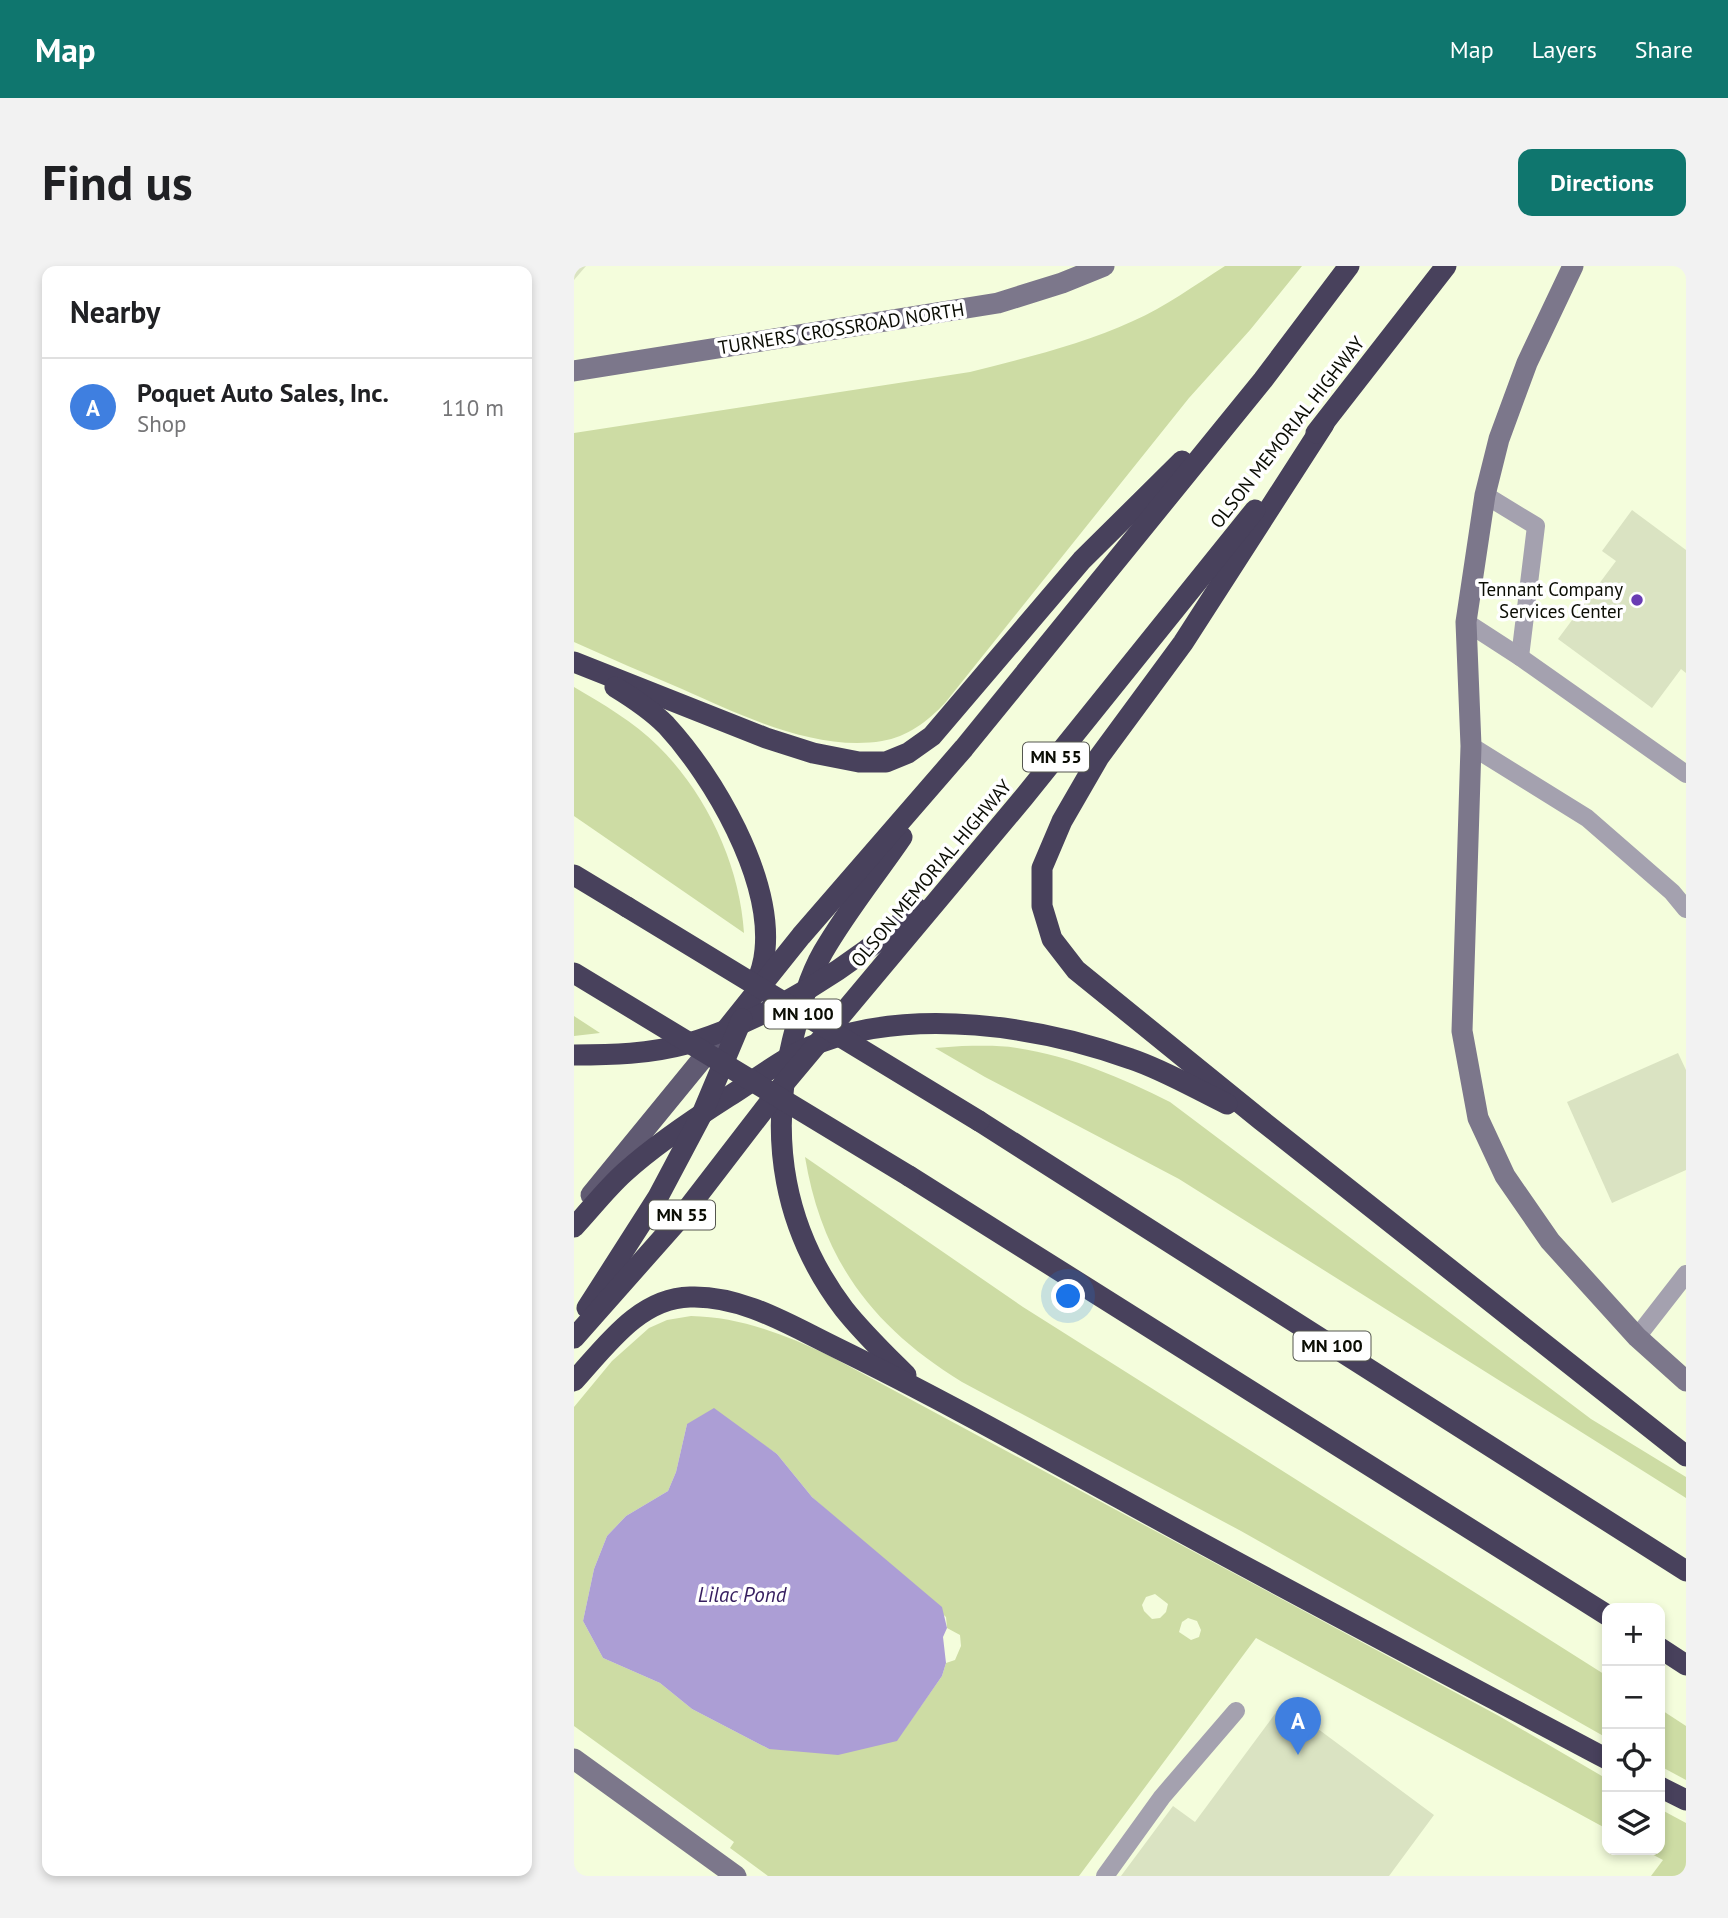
<!DOCTYPE html>
<html lang="en">
<head>
<meta charset="utf-8">
<style>
  :root { --surface:#fff; --page:#f2f2f2; --text:#202124; --muted:#757577; --line:#e0e0e0; --accent:#0f766e }
  body { margin:0; font-family:"PT Sans",sans-serif; background:var(--page); color:var(--text) }
  .controls { position:absolute; right:21px; bottom:21px; display:grid; overflow:hidden; border-radius:14px; box-shadow:0 4px 10px #0003 }
  .controls button { width:63px; height:63px; display:grid; place-items:center; padding:0; border:0; border-bottom:2px solid var(--line); background:var(--surface); color:var(--text); font:35px sans-serif }
  .you { position:absolute; left:495px; top:1031px; width:24px; height:24px; margin:-18px; border:5px solid #fff; border-radius:50%; background:#1a73e8; box-shadow:0 0 0 10px #1a73e833 }
  .badge { display:grid; place-items:center; width:46px; height:46px; border-radius:50%; background:var(--accent); color:#fff; font-size:23px; font-weight:700 }
  .pin { position:absolute; translate:-50% -58px; filter:drop-shadow(0 2px 4px #0008) }
  .pin::after { content:''; position:absolute; top:37px; width:24px; height:21px; background:inherit; clip-path:polygon(0 0,100% 0,50% 100%) }
  .list { margin:0; padding:0; list-style:none }
  h2 { display:flex; justify-content:space-between; align-items:center; height:91px; margin:0; padding:0 28px; font-size:30px }
  h2 small { font-size:23px; font-weight:400; color:var(--muted) }
  .list li { display:grid; grid-template-columns:46px 1fr auto; gap:21px; align-items:center; box-sizing:border-box; height:98px; padding:0 28px; border-top:2px solid var(--line) }
  .list b { display:block; font-size:26px; white-space:nowrap }
  .list p { margin:0; font-size:23px; white-space:nowrap; color:var(--muted) }
  .list em { font-size:23px; font-style:normal; color:var(--muted) }
  .icon { flex:none; width:38px; height:38px; fill:none; stroke:currentColor; stroke-width:2; stroke-linecap:round; stroke-linejoin:round }
  .map { position:relative; flex:none; width:1112px; height:1610px; overflow:hidden; border-radius:14px }
  header { display:flex; align-items:center; gap:42px; box-sizing:border-box; height:98px; padding:0 35px; background:var(--accent); color:#fff }
  header strong { font-size:33px }
  nav { display:flex; gap:38px; margin-inline-start:auto; font-size:24px }
  .intro { display:flex; align-items:center; justify-content:space-between; box-sizing:border-box; height:168px; padding:0 42px }
  h1 { margin:0; font-size:49px }
  .button { padding:18px 32px; border-radius:14px; background:var(--accent); color:#fff; font-size:24px; font-weight:700 }
  main { display:flex; gap:42px; padding:0 42px }
  aside { flex:1; background:var(--surface); border-radius:14px; box-shadow:0 4px 10px #0003 }
  .map>svg:first-child { display:block }
</style>
</head>
<body>
<header>
<strong>Map</strong>
<nav><a>Map</a><a>Layers</a><a>Share</a></nav>
</header>
<div class="intro"><h1>Find us</h1><a class="button">Directions</a></div>
<main>
<aside>
<h2>Nearby<small></small></h2>
<ul class="list">
<li><span class="badge" style="background:#3f7fe0">A</span><div><b>Poquet Auto Sales, Inc.</b><p>Shop</p></div><em>110 m</em></li>
</ul>
</aside>
<div class="map">
<svg width="1112" height="1610" viewBox="0 0 1112 1610">
  <rect width="100%" height="100%" fill="#f4fddc"/>
  <g fill="#cddca4" fill-rule="evenodd">
    <path d="M 651,0 L 728,0 L 676,64 L 615,132 L 371,437 C 354,455 333,471 308,475 C 243,486 166,449 108,423 C 72,408 36,392 0,376 L 0,167 L 396,106 C 451,92 507,79 559,55 C 591,41 621,19 651,0 Z"/>
    <path d="M 0,421 C 29,438 60,456 84,480 C 132,527 166,599 170,667 L 0,550 Z"/>
    <path d="M 0,750 L 26,767 L 0,770 Z"/>
    <path d="M 388,780 C 406,780 425,779 443,782 C 497,790 548,812 596,836 L 1017,1153 L 1112,1211 L 1112,1232 L 605,913 L 411,811 L 361,782 Z"/>
    <path d="M 231,891 L 449,1041 L 1033,1410 L 1033,1472 L 667,1265 L 388,1116 C 300,1062 248,995 231,891 Z"/>
    <path d="M 117,1050 C 167,1051 212,1069 256,1090 L 925,1450 L 1033,1513 L 1033,1563 L 682,1372 L 505,1610 L 194,1610 L 156,1582 L 160,1576 L 0,1460 L 0,1141 L 38,1095 L 75,1062 L 93,1054 ZM 113,1158 L 172,1167 L 203,1188 L 238,1231 L 372,1351 L 373,1362 L 386,1369 L 387,1380 L 381,1394 L 372,1397 L 368,1410 L 323,1474 L 195,1483 L 118,1443 L 86,1417 L 29,1392 L 9,1355 L 20,1303 L 33,1270 L 52,1250 L 94,1225 L 102,1206 ZM 581,1328 L 594,1338 L 592,1346 L 586,1352 L 578,1353 L 570,1345 L 568,1339 L 572,1331 ZM 614,1352 L 623,1355 L 627,1364 L 625,1371 L 617,1374 L 605,1366 L 608,1356 Z"/>
    <path d="M 1086,1443 L 1112,1460 L 1112,1514 L 1086,1500 Z"/>
    <path d="M 1086,1543 L 1112,1557 L 1112,1610 L 1077,1610 L 1089,1594 L 1070,1584 L 1086,1584 Z"/>
  </g>
  <path fill="#ac9ed5" d="M 140,1142 L 203,1188 L 238,1231 L 368,1341 L 373,1362 L 369,1371 L 372,1397 L 368,1410 L 323,1475 L 264,1489 L 195,1483 L 118,1443 L 86,1417 L 29,1392 L 9,1355 L 20,1303 L 33,1270 L 52,1250 L 94,1225 L 102,1206 L 113,1158 Z"/>
  <g fill="#dae3c2">
    <path d="M 0,0 L 12,0 L 0,14 Z"/>
    <path d="M 1058,244 L 1112,284 L 1112,407 L 1107,403 L 1078,442 L 984,373 L 1042,295 L 1028,285 Z"/>
    <path d="M 1104,787 L 1112,804 L 1112,904 L 1038,937 L 993,836 Z"/>
    <path d="M 709,1437 L 860,1549 L 815,1610 L 547,1610 L 599,1540 L 621,1556 Z"/>
  </g>
  <g fill="none" stroke-linecap="round" stroke-linejoin="round">
    <g stroke="#a4a1af" stroke-width="18">
      <path d="M 911,229 L 962,260 L 946,391"/>
      <path d="M 892,356 L 946,391 L 1112,508"/>
      <path d="M 897,480 L 1013,552 L 1098,626 L 1112,643"/>
      <path d="M 1063,1071 L 1112,1008"/>
      <path d="M 531,1610 L 588,1531 L 662,1445"/>
    </g>
    <g stroke="#7c778b" stroke-width="21">
      <path d="M 999,0 L 953,97 L 925,173 L 911,229 L 892,356 L 897,480 L 888,765 L 904,852 L 931,910 L 976,975 L 1063,1071 L 1112,1115"/>
      <path d="M 0,105 L 424,37 L 488,17 L 530,0"/>
      <path d="M 0,1493 L 162,1610"/>
    </g>
    <path stroke="#605a72" stroke-width="21" d="M 17,929 L 143,775"/>
    <g stroke="#48415c" stroke-width="21">
      <path d="M 750,158 L 609,377 L 525,491 L 488,555 L 468,602 L 468,640 L 478,673 L 502,704 L 687,854 L 1112,1190"/>
      <path d="M 742,167 L 872,0"/>
      <path d="M 0,396 L 192,472 L 239,487 L 285,496 L 312,496 L 334,487 L 358,470 L 508,294 L 608,195"/>
      <path d="M 41,421 C 59,432 77,444 92,459 C 140,511 198,611 191,684 C 190,696 186,709 181,720"/>
      <path d="M 328,571 C 302,609 272,646 249,686 C 233,714 226,745 218,776 C 194,872 210,964 270,1043 C 289,1067 311,1088 332,1109"/>
      <path d="M 0,609 L 53,641"/>
      <path d="M 151,765 L 227,670 L 390,482 L 689,114 L 775,0"/>
      <path d="M 0,789 C 38,789 75,788 112,778 C 194,754 281,699 343,642"/>
      <path d="M 405,855 L 1112,1305"/>
      <path d="M 335,910 L 1033,1349"/>
      <path d="M 0,961 C 17,943 32,923 51,906 C 82,878 118,854 154,831 C 183,813 212,789 245,777 C 339,741 465,760 557,793 C 590,804 622,823 653,838"/>
      <path d="M 13,1042 L 84,931 L 128,848 L 168,753"/>
      <path d="M 0,1072 L 108,950 L 208,820 L 450,531 L 681,244"/>
      <path d="M 0,1115 C 32,1080 65,1032 116,1031 C 169,1029 219,1061 265,1083 C 361,1130 454,1182 547,1233 C 708,1322 871,1407 1033,1493"/>
      <path d="M 1086,1382 L 1112,1399"/>
      <path d="M 1086,1521 L 1112,1534"/>
    </g>
    <g stroke="#48415c" stroke-width="21">
      <path d="M 53,641 L 405,855"/>
      <path d="M 0,707 L 335,910"/>
    </g>
  </g>
  <circle fill="#693cb3" stroke="#fff" stroke-width="2.5" cx="1063" cy="334" r="7"/>
  <g text-anchor="middle" stroke-width="7" stroke-linejoin="round" paint-order="stroke">
    <g fill="#fff" stroke="#54564f" stroke-width="2">
      <rect x="449" y="476.5" width="66" height="29" rx="5"/>
      <rect x="190.5" y="733.5" width="77" height="29" rx="5"/>
      <rect x="75" y="934.5" width="66" height="29" rx="5"/>
      <rect x="719.5" y="1065.5" width="77" height="29" rx="5"/>
    </g>
    <g font-size="18" font-weight="bold" fill="#0b0d04">
      <text x="482" y="497">MN 55</text>
      <text x="229" y="754">MN 100</text>
      <text x="108" y="955">MN 55</text>
      <text x="758" y="1086">MN 100</text>
    </g>
    <g font-size="19" fill="#0b0d04" stroke="#fff">
      <text transform="translate(267 62) rotate(-9)" y="7">TURNERS CROSSROAD NORTH</text>
      <text transform="translate(713 166) rotate(-52)" y="7">OLSON MEMORIAL HIGHWAY</text>
      <text transform="translate(357 607) rotate(-50)" y="7">OLSON MEMORIAL HIGHWAY</text>
    </g>
    <g font-size="19" fill="#0b0d04" stroke="#fff" text-anchor="end">
      <text x="1049" y="330">Tennant Company<tspan x="1049" dy="22">Services Center</tspan></text>
    </g>
    <g font-size="21" font-style="italic" fill="#361e5f" stroke="#fff">
      <text x="168" y="1336">Lilac Pond</text>
    </g>
  </g>
</svg>
<div class="controls">
<button>+</button>
<button>−</button>
<button><svg class="icon" aria-label="locate" viewBox="0 0 24 24"><circle cx="12" cy="12" r="6"/><path d="M12 2v4M12 18v4M2 12h4M18 12h4"/></svg></button>
<button><svg class="icon" aria-label="layers" viewBox="0 0 24 24"><path d="M12 4l9 5-9 5-9-5zM3 14l9 5 9-5"/></svg></button>
</div>
<div class="you"></div>
<div class="pin badge" style="left:724px;top:1489px;background:#3f7fe0">A</div>
</div>
</main>
</body>
</html>
